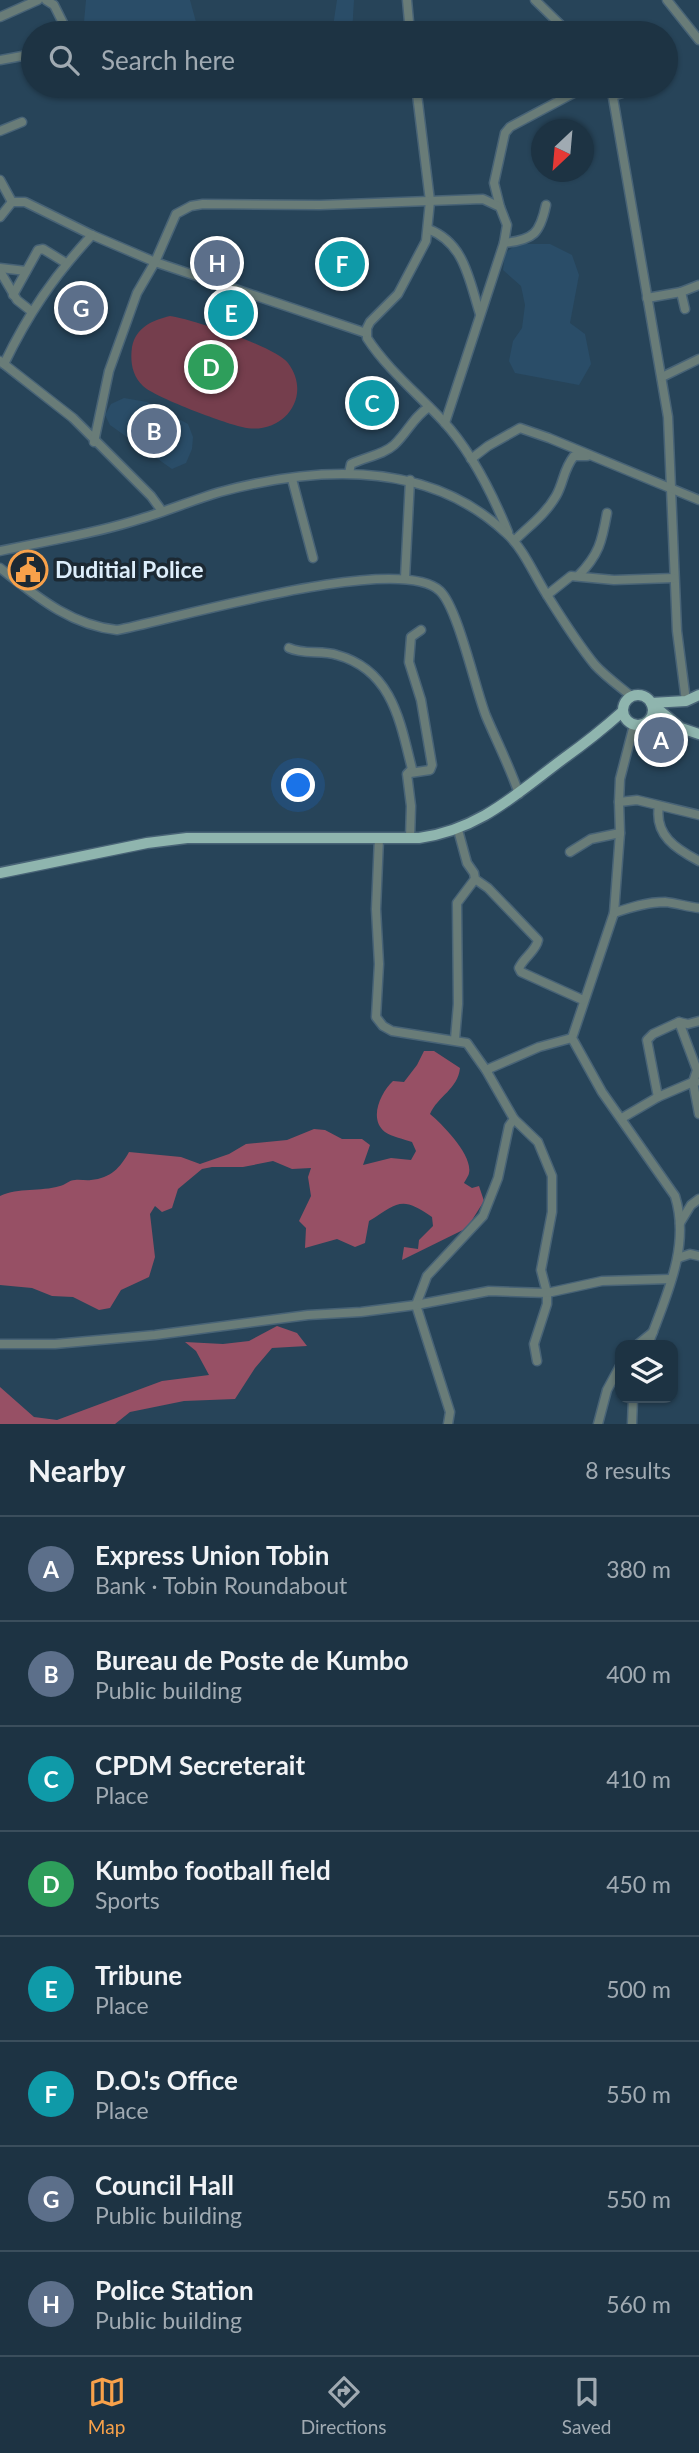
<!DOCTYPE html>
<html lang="en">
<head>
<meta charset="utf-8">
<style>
  :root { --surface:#1d3343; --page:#2a3f4e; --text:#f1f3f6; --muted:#a0aab2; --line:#3b4e5c; --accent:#f8a14a }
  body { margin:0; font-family:Lato,sans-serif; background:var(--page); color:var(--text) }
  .controls { position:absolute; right:21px; bottom:21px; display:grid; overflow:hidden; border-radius:14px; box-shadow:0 2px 5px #0004 }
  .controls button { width:63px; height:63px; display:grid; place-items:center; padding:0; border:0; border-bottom:2px solid var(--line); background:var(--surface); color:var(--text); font:35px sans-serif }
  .compass { position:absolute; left:531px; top:119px; width:63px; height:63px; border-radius:50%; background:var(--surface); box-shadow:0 2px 5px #0004; rotate:206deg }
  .you { position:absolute; left:299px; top:786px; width:24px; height:24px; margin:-18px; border:5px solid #fff; border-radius:50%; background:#1a73e8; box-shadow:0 0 0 10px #1a73e833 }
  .badge { display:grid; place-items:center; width:46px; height:46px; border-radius:50%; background:var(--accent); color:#fff; font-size:23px; font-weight:700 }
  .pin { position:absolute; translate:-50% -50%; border:4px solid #fff; box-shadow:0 2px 7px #0006 }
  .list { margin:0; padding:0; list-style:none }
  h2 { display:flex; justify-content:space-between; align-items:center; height:91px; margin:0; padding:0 28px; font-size:30px }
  h2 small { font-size:23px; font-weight:400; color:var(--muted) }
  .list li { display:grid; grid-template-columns:46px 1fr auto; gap:21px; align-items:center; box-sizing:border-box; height:105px; padding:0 28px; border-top:2px solid var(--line) }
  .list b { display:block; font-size:26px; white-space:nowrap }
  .list p { margin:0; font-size:23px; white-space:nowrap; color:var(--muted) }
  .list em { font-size:23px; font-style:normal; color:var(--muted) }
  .icon { flex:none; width:38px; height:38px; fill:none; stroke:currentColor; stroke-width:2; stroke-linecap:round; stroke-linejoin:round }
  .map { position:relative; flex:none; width:699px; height:1424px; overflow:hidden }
  .search { position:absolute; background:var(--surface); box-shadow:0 2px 5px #0004; left:21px; right:21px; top:21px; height:77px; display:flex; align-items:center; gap:18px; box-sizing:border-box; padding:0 24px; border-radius:38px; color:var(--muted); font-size:26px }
  .sheet { height:931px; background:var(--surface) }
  nav { display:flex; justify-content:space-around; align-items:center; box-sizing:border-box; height:98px; border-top:2px solid var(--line); background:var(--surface); font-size:19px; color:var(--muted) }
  nav a { display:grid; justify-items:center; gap:4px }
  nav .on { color:var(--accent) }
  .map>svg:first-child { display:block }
</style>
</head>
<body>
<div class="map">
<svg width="699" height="1424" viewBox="0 0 699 1424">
  <rect width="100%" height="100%" fill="#274459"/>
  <g fill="#2a4d68">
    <path d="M 86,0 L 190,0 L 199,33 L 83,33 Z"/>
    <path d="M 337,0 L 354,0 L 352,33 L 332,33 Z"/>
    <path d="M 517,244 L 550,244 L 572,255 L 579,275 L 570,323 L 585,334 L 591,364 L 579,385 L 515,373 L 509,361 L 513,341 L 522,328 L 525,305 L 521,286 L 503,270 L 505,253 Z"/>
    <path d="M 124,398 L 147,402 L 188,424 L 193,437 L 192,449 L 186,463 L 172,469 L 110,425 L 105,415 L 111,404 Z"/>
  </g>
  <path fill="#753e4d" d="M 170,316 C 192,319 276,347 288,363 C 314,398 281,437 242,427 C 224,423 154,397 143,386 C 132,376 130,361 132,347 C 136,327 153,320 170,316 Z"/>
  <g fill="#975065">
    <path d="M 424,1051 L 434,1051 L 460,1068 C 458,1089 438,1096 430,1114 C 442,1124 473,1155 469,1173 C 469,1175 465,1181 464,1183 L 472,1188 L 479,1186 L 484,1201 L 467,1228 L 402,1260 L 404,1247 L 418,1249 L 419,1240 L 433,1226 L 432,1217 C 401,1195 398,1203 369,1221 L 365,1243 L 355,1247 L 337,1239 L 305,1248 L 306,1228 L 299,1221 L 311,1196 L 308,1177 L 311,1168 L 292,1169 L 273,1161 L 243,1167 L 212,1167 L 202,1169 L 178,1189 L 172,1208 L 162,1212 L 155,1206 L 150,1214 L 155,1257 L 149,1277 L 121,1290 L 110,1308 L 99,1310 L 73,1297 L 52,1296 L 32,1288 L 0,1285 L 0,1196 C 19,1187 40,1192 60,1186 C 65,1185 69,1180 75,1180 C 80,1179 86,1181 91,1180 C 111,1178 120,1168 129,1152 L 181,1157 L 200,1164 L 229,1154 L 246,1144 L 287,1140 L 314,1129 L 325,1130 L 342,1139 L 362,1139 L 370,1145 L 363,1165 L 391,1158 L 411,1160 L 416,1151 L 412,1142 C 404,1139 392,1137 385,1132 C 368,1119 381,1092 393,1081 L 404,1082 L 417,1065 Z"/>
    <path d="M 277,1326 L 297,1333 L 307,1346 L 272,1348 L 255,1368 L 235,1399 L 184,1401 L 130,1412 L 115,1424 L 0,1424 L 0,1387 L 34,1417 L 57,1420 L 162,1381 L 209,1375 L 196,1351 L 185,1342 L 223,1344 L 249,1341 Z"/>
  </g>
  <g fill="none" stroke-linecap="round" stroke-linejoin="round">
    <defs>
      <g id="minor">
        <path d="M 46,0 L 54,5 L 68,33"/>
        <path d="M 407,0 L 410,33"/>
        <path d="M 535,0 L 569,33"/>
        <path d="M 667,0 L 699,40"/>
        <path d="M 0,17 L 38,0"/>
        <path d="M 0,60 L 33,54"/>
        <path d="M 416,86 L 430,201 L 426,241 L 398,294 L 370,322 L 367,328 L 367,338 C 387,369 418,394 443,421 C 472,452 492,493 508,532"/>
        <path d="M 611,86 L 668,417 L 677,631 L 686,701"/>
        <path d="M 613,96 L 631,90 L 634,86"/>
        <path d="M 0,131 L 22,122"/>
        <path d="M 0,180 L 12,202"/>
        <path d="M 500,207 L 494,183 L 505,133 L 510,127 L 587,86"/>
        <path d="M 0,217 L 12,202 L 25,202 L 92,235 L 155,262 L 366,333"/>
        <path d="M 428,229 C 465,243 469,280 480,314"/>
        <path d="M 504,243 C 534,240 540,233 546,205"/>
        <path d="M 0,268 L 26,271"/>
        <path d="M 0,271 L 17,300 L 31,311"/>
        <path d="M 681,292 L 699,285"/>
        <path d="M 13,295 L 38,250 L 43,249 L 66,263"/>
        <path d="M 647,298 L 681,292 L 685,309"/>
        <path d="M 0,361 L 73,418 L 151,496 L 162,511"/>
        <path d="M 4,364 C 28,314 54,276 92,235"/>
        <path d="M 662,377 L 699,359"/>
        <path d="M 94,442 L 109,371 L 137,293 L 155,262 L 176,214 L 191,206 L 203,204 L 320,205 L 483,199 L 500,207 L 507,225 L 504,243 L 445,423"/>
        <path d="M 471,459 L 488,446 L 520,428 L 549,438 L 699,500"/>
        <path d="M 349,473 L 351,464 C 365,457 383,455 394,445 C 408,432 413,417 429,407"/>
        <path d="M 292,479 L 313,558"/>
        <path d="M 514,541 C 529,526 545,515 556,496 C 564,482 563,470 574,456 L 587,456"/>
        <path d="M 0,551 C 46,541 94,534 140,519 C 167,511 193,500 220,492 C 317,466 428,460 506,533 C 524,549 534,575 547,595 C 562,619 577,643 595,665 C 605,676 619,686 631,696"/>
        <path d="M 0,568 C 36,596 70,625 117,630 C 175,619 399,552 440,591 C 458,608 475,688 486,716 C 497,742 510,767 519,794"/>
        <path d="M 578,576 C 599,555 602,541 607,513"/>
        <path d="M 405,578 L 410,480"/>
        <path d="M 547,595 L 571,576 L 614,580 L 674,578"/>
        <path d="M 289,648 C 304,655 321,650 337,655 C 392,670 400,721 412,769 L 407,774 L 411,806 L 410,838"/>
        <path d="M 634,725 L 620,779 L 619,802 L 620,833 L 614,913 L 572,1038 L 602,1092 L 675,1196 C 691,1247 665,1298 648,1345"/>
        <path d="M 410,773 L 430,770 L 432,765 L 421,700 L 409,662 L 411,637 L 421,630"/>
        <path d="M 619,802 L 637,800 L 699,815"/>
        <path d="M 659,806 C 654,835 676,849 699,861"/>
        <path d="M 458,830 L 467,863 L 474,873 L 475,879 L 488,888 L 538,940 C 536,951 524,957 519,968 L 521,972 L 583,1000"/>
        <path d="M 379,838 L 376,909 L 379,964 L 376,1017 L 383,1026 L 392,1031 L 467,1043 L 486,1070 L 514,1119 L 509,1126 L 498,1178 L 483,1216 L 427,1276 L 416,1305 L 450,1412 L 448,1424"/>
        <path d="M 570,852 L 591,839 L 620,833"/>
        <path d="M 614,913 C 631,907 647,902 665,902 C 676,903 688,907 699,908"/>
        <path d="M 455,1039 L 458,1004 L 457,903 L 475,879"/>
        <path d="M 486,1070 L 539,1047 L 572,1038"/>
        <path d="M 696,1082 L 693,1082 L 699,1114"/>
        <path d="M 658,1097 L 647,1040 L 653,1034 L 679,1022"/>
        <path d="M 622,1118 L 658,1097 L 693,1082 L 697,1070 L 679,1022 L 688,1024 L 699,1021"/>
        <path d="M 514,1119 L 538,1142 L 552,1176 L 552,1212 L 541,1270 L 547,1293 L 547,1304 L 534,1344 L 537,1361"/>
        <path d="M 680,1223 L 691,1205 L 699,1199"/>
        <path d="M 678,1258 L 690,1254 L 699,1256"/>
        <path d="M 0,1344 L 55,1344 L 155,1335 L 308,1315 L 361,1312 L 416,1305 L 489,1291 L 547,1293 L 602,1281 L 671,1279"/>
        <path d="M 637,1345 L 653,1332"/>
        <path d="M 598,1424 L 607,1390 L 620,1366"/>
        <path d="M 632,1424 L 633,1398"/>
      </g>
      <g id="major">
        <circle cx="638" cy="710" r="15"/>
        <path d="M 651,703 L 686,701 L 699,695"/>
        <path d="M 652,704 L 681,728 L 699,734"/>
        <path d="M 0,873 L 147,843 L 187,838 L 419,838 C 479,830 516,794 563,759 C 584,744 603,729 622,712"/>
      </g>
    </defs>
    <use href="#minor" stroke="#486376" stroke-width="11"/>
    <use href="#major" stroke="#486376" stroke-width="13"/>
    <use href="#minor" stroke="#697c78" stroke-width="8"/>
    <use href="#major" stroke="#8fb5ae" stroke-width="10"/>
  </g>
  <defs>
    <symbol id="civic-ring" viewBox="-11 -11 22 22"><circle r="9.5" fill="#1c2933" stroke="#f8a14a" stroke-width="1.5"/><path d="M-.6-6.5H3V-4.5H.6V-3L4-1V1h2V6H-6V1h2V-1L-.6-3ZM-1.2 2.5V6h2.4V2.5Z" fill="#f8a14a"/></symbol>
  </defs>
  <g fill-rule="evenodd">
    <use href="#civic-ring" x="6" y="548" width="44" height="44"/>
  </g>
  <g text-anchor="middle" stroke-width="7" stroke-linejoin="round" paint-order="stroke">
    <g font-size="23" font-weight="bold" fill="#ddeefb" stroke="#1c2933" text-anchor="start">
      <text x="55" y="578">Duditial Police</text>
    </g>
  </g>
</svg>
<div class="controls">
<button><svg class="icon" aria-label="layers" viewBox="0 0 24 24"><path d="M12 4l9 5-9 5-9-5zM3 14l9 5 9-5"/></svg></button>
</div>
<svg class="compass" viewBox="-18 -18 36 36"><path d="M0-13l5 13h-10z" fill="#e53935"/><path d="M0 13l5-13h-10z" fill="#a0aab2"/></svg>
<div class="you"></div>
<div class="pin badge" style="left:661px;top:740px;background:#5c6f8a">A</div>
<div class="pin badge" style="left:154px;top:431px;background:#5c6f8a">B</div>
<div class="pin badge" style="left:372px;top:403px;background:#0f9aa8">C</div>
<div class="pin badge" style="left:211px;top:367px;background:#2e9e5b">D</div>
<div class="pin badge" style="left:231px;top:313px;background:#0f9aa8">E</div>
<div class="pin badge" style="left:342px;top:264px;background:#0f9aa8">F</div>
<div class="pin badge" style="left:81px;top:308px;background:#5c6f8a">G</div>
<div class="pin badge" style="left:217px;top:263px;background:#5c6f8a">H</div>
<div class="search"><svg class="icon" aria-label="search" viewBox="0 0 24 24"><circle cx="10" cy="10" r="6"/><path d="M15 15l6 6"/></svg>Search here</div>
</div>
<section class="sheet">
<h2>Nearby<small>8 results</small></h2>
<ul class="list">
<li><span class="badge" style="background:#5c6f8a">A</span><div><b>Express Union Tobin</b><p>Bank · Tobin Roundabout</p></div><em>380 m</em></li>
<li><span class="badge" style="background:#5c6f8a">B</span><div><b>Bureau de Poste de Kumbo</b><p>Public building</p></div><em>400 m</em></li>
<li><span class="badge" style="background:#0f9aa8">C</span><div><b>CPDM Secreterait</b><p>Place</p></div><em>410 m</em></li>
<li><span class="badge" style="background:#2e9e5b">D</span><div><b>Kumbo football field</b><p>Sports</p></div><em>450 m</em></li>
<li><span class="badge" style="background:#0f9aa8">E</span><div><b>Tribune</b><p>Place</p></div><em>500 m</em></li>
<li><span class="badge" style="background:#0f9aa8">F</span><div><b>D.O.'s Office</b><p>Place</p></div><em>550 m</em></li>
<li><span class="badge" style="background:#5c6f8a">G</span><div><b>Council Hall</b><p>Public building</p></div><em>550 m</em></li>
<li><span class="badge" style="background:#5c6f8a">H</span><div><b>Police Station</b><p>Public building</p></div><em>560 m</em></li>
</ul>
</section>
<nav>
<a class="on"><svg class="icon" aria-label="map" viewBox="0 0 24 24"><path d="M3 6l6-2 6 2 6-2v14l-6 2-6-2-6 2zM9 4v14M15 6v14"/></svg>Map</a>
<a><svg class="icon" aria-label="directions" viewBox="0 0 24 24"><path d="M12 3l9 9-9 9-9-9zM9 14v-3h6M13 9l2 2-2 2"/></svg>Directions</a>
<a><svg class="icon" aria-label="saved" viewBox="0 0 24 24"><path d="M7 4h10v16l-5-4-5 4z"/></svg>Saved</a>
</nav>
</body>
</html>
